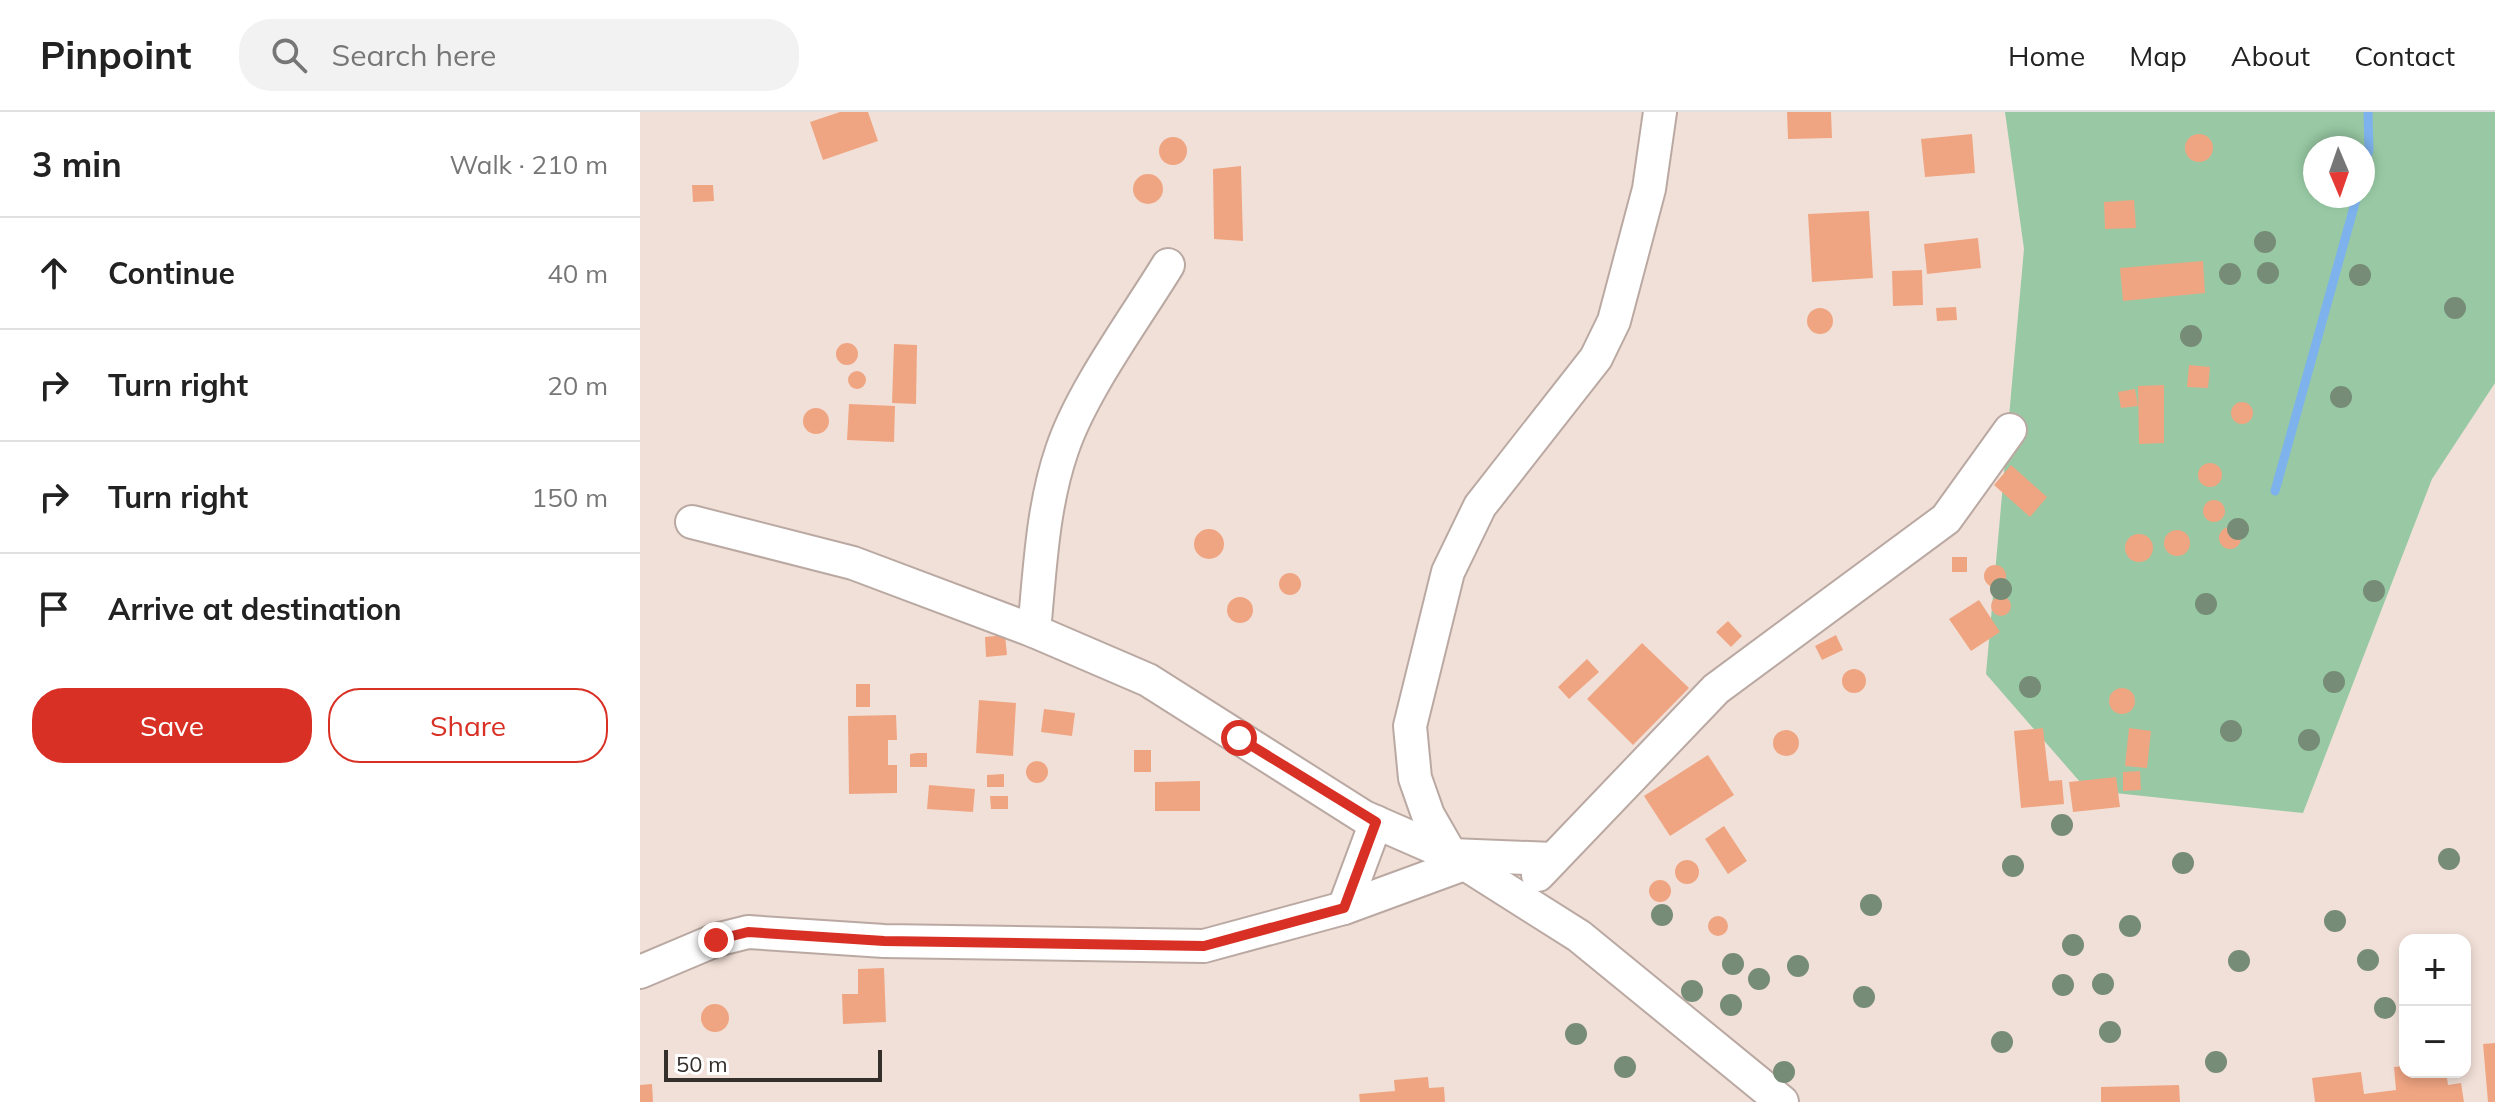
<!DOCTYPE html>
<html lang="en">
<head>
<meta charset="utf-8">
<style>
  :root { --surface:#fff; --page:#f2f2f2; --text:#222; --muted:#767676; --line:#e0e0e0; --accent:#d93025 }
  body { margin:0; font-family:Mulish,sans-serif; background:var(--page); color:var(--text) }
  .controls { position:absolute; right:24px; bottom:24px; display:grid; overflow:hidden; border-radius:16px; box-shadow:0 4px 12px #0003 }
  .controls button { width:72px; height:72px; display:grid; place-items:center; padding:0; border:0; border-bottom:2px solid var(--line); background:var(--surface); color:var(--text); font:40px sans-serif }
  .compass { position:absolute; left:1663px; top:24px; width:72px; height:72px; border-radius:50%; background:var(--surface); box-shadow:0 4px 12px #0003; rotate:178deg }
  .scale { position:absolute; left:24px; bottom:20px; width:218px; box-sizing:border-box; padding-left:8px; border:4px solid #352f2c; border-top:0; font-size:22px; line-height:28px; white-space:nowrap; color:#352f2c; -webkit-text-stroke:6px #fff; paint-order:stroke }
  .stop { position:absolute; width:24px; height:24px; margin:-18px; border:6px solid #d93025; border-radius:50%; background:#fff }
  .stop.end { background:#d93025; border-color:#fff; box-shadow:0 2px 8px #0008 }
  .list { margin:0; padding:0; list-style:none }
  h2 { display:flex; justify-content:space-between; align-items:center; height:104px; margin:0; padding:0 32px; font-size:34px }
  h2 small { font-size:26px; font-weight:400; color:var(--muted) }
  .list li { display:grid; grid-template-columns:52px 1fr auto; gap:24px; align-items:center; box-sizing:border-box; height:112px; padding:0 32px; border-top:2px solid var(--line) }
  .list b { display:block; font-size:30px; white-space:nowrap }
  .list em { font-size:26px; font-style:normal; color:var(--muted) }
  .actions { display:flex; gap:16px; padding:24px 32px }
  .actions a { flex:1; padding:18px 0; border:2px solid var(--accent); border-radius:32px; text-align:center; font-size:28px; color:var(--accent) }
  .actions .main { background:var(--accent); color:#fff }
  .icon { flex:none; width:44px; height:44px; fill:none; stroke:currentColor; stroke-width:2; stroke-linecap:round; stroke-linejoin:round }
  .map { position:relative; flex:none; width:1855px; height:990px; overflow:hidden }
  header { display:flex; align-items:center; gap:48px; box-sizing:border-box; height:112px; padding:0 40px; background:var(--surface); border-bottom:2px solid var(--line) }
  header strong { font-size:38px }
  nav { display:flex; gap:44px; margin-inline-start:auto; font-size:28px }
  .search { width:560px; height:72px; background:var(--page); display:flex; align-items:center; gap:20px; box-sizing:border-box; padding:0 28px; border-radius:32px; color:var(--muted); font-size:30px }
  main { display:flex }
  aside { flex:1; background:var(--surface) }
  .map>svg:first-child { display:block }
</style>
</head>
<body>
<header>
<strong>Pinpoint</strong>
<div class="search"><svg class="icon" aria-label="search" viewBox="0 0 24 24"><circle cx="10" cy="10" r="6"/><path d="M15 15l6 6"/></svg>Search here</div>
<nav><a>Home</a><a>Map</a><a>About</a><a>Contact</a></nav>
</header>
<main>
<aside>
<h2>3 min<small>Walk · 210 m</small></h2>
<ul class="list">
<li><svg class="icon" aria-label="ahead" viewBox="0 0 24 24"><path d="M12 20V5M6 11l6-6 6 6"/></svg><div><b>Continue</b></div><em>40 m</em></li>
<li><svg class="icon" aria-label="right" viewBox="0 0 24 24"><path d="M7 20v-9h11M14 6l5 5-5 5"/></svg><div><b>Turn right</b></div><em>20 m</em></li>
<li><svg class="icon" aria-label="right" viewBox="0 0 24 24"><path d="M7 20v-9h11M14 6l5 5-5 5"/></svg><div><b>Turn right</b></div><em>150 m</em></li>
<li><svg class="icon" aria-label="arrive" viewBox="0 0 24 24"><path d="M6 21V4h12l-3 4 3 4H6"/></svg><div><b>Arrive at destination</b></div></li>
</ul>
<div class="actions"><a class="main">Save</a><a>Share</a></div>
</aside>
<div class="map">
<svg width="1855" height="990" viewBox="0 0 1855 990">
  <rect width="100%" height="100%" fill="#f1e0d8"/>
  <path fill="#98c9a4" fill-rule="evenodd" d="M 1365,0 L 1855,0 L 1855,271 L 1792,367 L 1663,701 L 1447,678 L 1346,562 L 1384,137 ZM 1675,36 L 1723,36 L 1723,84 L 1675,84 Z"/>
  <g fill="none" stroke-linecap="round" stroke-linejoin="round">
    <g stroke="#7eb2ec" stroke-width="9">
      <path d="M 1723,62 L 1729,38 L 1728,0"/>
      <path d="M 1635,379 L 1717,84"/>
    </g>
  </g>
  <g fill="#f0a582">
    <path d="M 200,0 L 228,0 L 238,29 L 183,48 L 170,10 Z"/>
    <path d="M 1147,0 L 1191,0 L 1192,26 L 1148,27 Z"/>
    <circle cx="1559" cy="36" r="14"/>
    <path d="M 1332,22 L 1335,61 L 1285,65 L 1281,27 Z"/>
    <circle cx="533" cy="39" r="14"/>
    <path d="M 601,54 L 603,129 L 574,127 L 573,57 Z"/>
    <circle cx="508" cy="77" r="15"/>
    <path d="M 52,73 L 73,73 L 74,89 L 53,90 Z"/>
    <path d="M 1494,88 L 1496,116 L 1465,117 L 1464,90 Z"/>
    <path d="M 1229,99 L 1233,166 L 1172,170 L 1168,102 Z"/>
    <path d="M 1338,126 L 1341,156 L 1287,162 L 1284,132 Z"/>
    <path d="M 1563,149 L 1565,181 L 1483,189 L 1480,156 Z"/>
    <path d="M 1282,158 L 1283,193 L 1253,194 L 1252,159 Z"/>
    <path d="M 1316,195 L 1317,208 L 1297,209 L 1296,196 Z"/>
    <circle cx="1180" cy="209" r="13"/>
    <circle cx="207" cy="242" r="11"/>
    <path d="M 254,232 L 277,233 L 276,292 L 252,291 Z"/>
    <path d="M 1549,253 L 1570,255 L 1568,276 L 1547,275 Z"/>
    <circle cx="217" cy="268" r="9"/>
    <path d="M 1524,273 L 1524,331 L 1499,332 L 1498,274 Z"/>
    <path d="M 1495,277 L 1498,294 L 1481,296 L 1478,280 Z"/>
    <circle cx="1602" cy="301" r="11"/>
    <path d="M 209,292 L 255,294 L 254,330 L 207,328 Z"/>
    <circle cx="176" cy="309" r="13"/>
    <circle cx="1570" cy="363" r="12"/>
    <path d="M 1371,353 L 1407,385 L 1390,405 L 1354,373 Z"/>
    <circle cx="1574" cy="399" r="11"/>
    <circle cx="1590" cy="426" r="11"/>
    <circle cx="569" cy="432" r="15"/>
    <circle cx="1537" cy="431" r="13"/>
    <circle cx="1499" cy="436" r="14"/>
    <rect x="1312" y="445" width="15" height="15"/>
    <circle cx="1355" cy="464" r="11"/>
    <circle cx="650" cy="472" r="11"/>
    <circle cx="1361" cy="494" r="10"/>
    <circle cx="600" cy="498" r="13"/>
    <path d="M 1339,488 L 1360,520 L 1331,539 L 1309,507 Z"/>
    <path d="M 1088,509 L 1102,524 L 1091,535 L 1076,520 Z"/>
    <path d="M 365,523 L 367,543 L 346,545 L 345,525 Z"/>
    <path d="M 1196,523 L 1203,538 L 1182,548 L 1175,534 Z"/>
    <path d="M 1002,531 L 1049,576 L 993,633 L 947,587 Z"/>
    <path d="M 947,547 L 959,560 L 929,587 L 918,575 Z"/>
    <circle cx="1214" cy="569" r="12"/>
    <rect x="216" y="572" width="14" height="23"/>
    <circle cx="1482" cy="589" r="13"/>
    <path d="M 339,588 L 376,591 L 373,644 L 336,641 Z"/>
    <path d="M 404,597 L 435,601 L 432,624 L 401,620 Z"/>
    <path d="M 256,603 L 257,628 L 248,628 L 248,653 L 257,653 L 257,681 L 209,682 L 208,604 Z"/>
    <path d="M 1403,616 L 1409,669 L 1422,668 L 1424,692 L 1381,696 L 1374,619 Z"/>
    <path d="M 1489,616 L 1511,619 L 1507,656 L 1485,654 Z"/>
    <circle cx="1146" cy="631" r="13"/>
    <rect x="494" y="638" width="17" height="22"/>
    <path d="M 276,641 L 287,641 L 287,655 L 270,655 L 270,642 Z"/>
    <path d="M 1068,643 L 1094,683 L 1030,724 L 1004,684 Z"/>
    <circle cx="397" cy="660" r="11"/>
    <path d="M 1500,659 L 1501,678 L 1483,679 L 1483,660 Z"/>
    <path d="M 364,662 L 364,675 L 347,675 L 347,663 Z"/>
    <path d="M 1476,665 L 1480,695 L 1433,700 L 1429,670 Z"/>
    <path d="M 560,669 L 560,699 L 515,699 L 515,670 Z"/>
    <path d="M 289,673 L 335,677 L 333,700 L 287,697 Z"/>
    <path d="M 350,684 L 368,684 L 368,697 L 351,697 Z"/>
    <path d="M 1084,714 L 1107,749 L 1088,762 L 1065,727 Z"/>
    <circle cx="1047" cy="760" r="12"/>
    <circle cx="1020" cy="779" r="11"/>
    <circle cx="1078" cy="814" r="10"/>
    <path d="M 244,856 L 246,910 L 203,912 L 202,882 L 218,882 L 218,857 Z"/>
    <circle cx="75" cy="906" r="14"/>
    <path d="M 1855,931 L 1855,990 L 1848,990 L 1843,932 Z"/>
    <path d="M 1765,954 L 1765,960 L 1806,960 L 1808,973 L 1821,971 L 1824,990 L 1675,990 L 1672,966 L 1721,960 L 1724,982 L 1756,978 L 1754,955 Z"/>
    <path d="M 788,965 L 789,976 L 804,975 L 805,990 L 720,990 L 719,982 L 755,979 L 754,968 Z"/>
    <path d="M 12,972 L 13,990 L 0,990 L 0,973 Z"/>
    <path d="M 1539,973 L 1540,990 L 1461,990 L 1461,975 Z"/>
  </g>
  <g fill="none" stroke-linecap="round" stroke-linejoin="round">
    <defs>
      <g id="street">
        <path d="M 1020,0 L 1009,77 L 974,209 L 956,246 L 840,394 L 808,460 L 770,614 L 775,666 L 788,703 L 811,743 L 939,824 L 1142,990"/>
        <path d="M 52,410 L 213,451 L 394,519 L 508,568 L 724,705 L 811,743 L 913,747"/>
        <path d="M 394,519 C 400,459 402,396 422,338 C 441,280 495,207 528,153"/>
        <path d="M 898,763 L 1076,577 L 1306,407 L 1370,318"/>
        <path d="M 704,796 L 736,710"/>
        <path d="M 0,860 L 76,828 L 108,820 L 244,829 L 564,834 L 704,796 L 824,752"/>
      </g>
    </defs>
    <use href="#street" stroke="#baa9a2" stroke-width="36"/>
    <use href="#street" stroke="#fff" stroke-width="32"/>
  </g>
  <g fill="#778c77">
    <circle cx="1625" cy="130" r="11"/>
    <circle cx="1628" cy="161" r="11"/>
    <circle cx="1590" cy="162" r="11"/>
    <circle cx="1720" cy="163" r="11"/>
    <circle cx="1815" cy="196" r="11"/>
    <circle cx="1551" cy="224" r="11"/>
    <circle cx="1701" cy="285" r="11"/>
    <circle cx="1598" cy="417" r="11"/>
    <circle cx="1361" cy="477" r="11"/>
    <circle cx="1734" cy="479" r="11"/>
    <circle cx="1566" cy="492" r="11"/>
    <circle cx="1694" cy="570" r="11"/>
    <circle cx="1390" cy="575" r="11"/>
    <circle cx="1591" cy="619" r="11"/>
    <circle cx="1669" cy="628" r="11"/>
    <circle cx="1422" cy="713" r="11"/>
    <circle cx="1809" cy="747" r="11"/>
    <circle cx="1543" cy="751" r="11"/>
    <circle cx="1373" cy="754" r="11"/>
    <circle cx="1231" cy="793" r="11"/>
    <circle cx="1022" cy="803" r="11"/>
    <circle cx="1695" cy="809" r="11"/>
    <circle cx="1490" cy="814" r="11"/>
    <circle cx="1433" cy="833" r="11"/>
    <circle cx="1728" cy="848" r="11"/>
    <circle cx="1599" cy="849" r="11"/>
    <circle cx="1093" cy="852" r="11"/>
    <circle cx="1158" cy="854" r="11"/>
    <circle cx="1119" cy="867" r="11"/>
    <circle cx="1463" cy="872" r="11"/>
    <circle cx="1423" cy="873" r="11"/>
    <circle cx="1052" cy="879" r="11"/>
    <circle cx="1224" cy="885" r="11"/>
    <circle cx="1091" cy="893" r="11"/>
    <circle cx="1745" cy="896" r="11"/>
    <circle cx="1470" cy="920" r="11"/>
    <circle cx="936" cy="922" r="11"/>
    <circle cx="1362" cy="930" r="11"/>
    <circle cx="1576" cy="950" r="11"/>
    <circle cx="985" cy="955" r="11"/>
    <circle cx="1144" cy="960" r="11"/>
  </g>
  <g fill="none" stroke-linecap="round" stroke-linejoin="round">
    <path stroke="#d93025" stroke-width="10" d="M 76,828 L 108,820 L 244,829 L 564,834 L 704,796 L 736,710 L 599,626"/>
  </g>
</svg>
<div class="controls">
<button>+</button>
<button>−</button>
</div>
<svg class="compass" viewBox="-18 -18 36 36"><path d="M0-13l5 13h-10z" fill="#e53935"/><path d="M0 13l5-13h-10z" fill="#767676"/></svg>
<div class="scale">50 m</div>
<div class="stop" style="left:599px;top:626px"></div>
<div class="stop end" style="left:76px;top:828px"></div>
</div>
</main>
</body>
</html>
